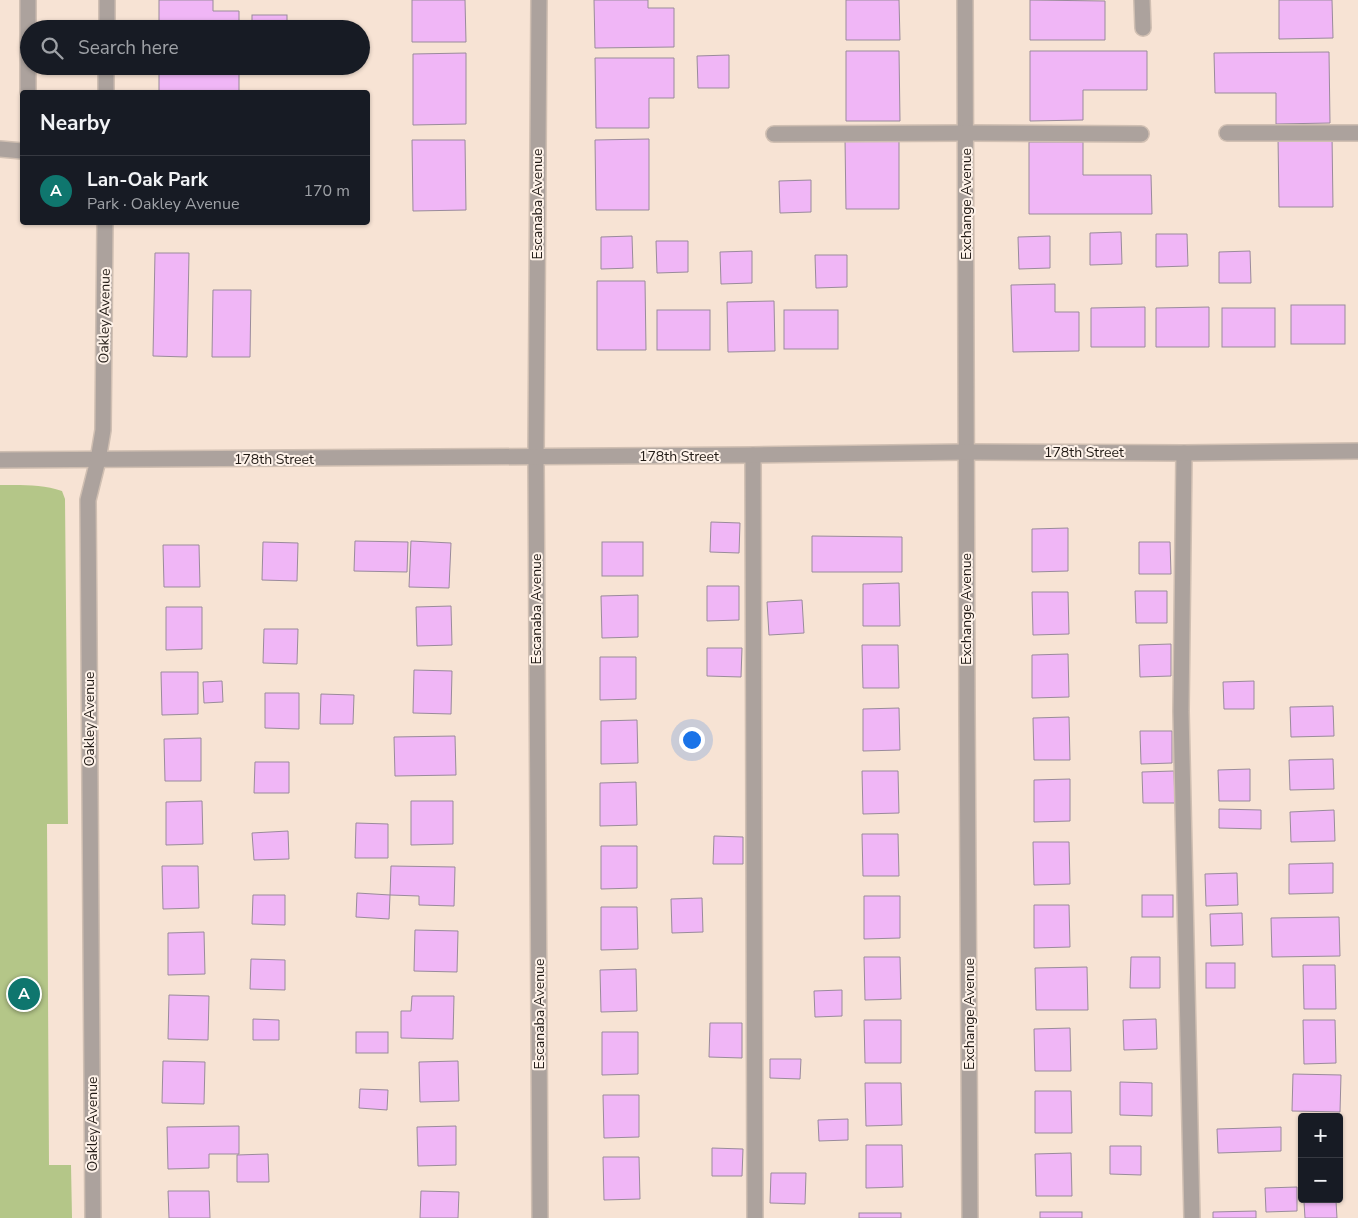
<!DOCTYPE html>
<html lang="en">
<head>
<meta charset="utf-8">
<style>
  :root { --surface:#171b24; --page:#20242c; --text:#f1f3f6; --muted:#9ea1a6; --line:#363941; --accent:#0f766e }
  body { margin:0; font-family:"Nunito Sans",sans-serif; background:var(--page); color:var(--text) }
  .controls { position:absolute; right:15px; bottom:15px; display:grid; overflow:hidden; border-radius:5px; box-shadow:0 1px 4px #0004 }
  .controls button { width:45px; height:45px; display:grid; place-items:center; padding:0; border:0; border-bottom:1px solid var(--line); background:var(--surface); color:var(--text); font:25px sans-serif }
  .you { position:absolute; left:691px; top:739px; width:18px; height:18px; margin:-12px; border:4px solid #fff; border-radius:50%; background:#1a73e8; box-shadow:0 0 0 8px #1a73e833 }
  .badge { display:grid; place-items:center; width:32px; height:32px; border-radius:50%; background:var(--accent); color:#fff; font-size:16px; font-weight:700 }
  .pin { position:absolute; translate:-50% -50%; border:2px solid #fff; box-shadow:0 1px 5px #0006 }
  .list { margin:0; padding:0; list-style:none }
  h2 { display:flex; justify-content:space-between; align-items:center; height:65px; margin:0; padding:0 20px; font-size:21px }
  h2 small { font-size:16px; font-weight:400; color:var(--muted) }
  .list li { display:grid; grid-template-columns:32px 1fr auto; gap:15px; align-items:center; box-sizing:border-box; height:70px; padding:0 20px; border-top:1px solid var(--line) }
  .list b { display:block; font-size:19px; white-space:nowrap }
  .list p { margin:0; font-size:16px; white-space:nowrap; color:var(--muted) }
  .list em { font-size:16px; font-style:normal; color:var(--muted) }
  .icon { flex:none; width:28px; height:28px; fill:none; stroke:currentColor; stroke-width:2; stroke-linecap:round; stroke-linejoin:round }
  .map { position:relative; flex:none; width:1358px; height:1218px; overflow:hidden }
  .search { position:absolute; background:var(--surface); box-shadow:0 1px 4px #0004; left:20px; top:20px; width:350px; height:55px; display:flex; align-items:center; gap:12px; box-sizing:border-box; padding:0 18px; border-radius:28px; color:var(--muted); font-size:19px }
  .panel { position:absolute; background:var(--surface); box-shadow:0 1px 4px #0004; left:20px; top:90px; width:350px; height:135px; border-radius:5px }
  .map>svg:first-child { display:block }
</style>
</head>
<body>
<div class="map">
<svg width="1358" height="1218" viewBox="0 0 1358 1218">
  <rect width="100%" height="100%" fill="#f7e3d4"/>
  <path fill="#b4c688" d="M 0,485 C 21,485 42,484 62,491 L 65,499 L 68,824 L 47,824 L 49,1165 L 71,1165 L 72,1218 L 0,1218 Z"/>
  <g fill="#f0b6f6" stroke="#9a8b9b">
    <path d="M 159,0 L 213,0 L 213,11 L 239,11 L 239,29 L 159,29 Z"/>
    <path d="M 412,0 L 465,0 L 466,42 L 412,42 Z"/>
    <path d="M 594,0 L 648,0 L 648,8 L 674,8 L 674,47 L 595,48 Z"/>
    <path d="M 846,0 L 899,0 L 900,40 L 846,40 Z"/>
    <path d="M 1030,0 L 1105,1 L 1105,40 L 1030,40 Z"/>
    <path d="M 1279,0 L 1332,0 L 1333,38 L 1279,39 Z"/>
    <rect x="252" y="15" width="35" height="14"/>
    <path d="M 846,51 L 899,51 L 900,121 L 846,121 Z"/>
    <path d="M 1030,51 L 1147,51 L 1147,90 L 1083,90 L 1083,120 L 1030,121 Z"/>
    <path d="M 1329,52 L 1330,123 L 1276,124 L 1276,93 L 1215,93 L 1214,53 Z"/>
    <path d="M 466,53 L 466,124 L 413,125 L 413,54 Z"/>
    <path d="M 729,55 L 729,88 L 698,88 L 697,56 Z"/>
    <path d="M 595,58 L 674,58 L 674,98 L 649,98 L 649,128 L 596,128 Z"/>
    <rect x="159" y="66" width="80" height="26"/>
    <path d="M 1332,136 L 1333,207 L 1279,207 L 1278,137 Z"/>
    <path d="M 899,138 L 899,209 L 846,209 L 845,139 Z"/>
    <path d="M 649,139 L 649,210 L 596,210 L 595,140 Z"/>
    <path d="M 412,140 L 465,140 L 466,210 L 413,211 Z"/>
    <path d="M 1029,142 L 1083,142 L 1083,175 L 1151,175 L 1152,214 L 1029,214 Z"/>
    <path d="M 811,180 L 811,212 L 780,213 L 779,181 Z"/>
    <path d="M 1121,232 L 1122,264 L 1090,265 L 1090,233 Z"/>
    <path d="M 1156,234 L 1187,234 L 1188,266 L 1156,267 Z"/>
    <path d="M 632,236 L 633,268 L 601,269 L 601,237 Z"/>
    <path d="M 1050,236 L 1050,268 L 1019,269 L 1018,237 Z"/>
    <path d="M 656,241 L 688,241 L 688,272 L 657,273 Z"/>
    <path d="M 752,251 L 752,283 L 721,284 L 720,252 Z"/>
    <path d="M 1250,251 L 1251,283 L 1219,283 L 1219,252 Z"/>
    <path d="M 155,253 L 189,253 L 187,357 L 153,356 Z"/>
    <path d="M 815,255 L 847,255 L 847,287 L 816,288 Z"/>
    <path d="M 597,281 L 645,281 L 646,350 L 597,350 Z"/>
    <path d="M 1055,284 L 1055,312 L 1079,312 L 1079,351 L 1013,352 L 1011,285 Z"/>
    <path d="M 213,290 L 251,290 L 250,357 L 212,357 Z"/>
    <path d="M 774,301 L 775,351 L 728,352 L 727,302 Z"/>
    <rect x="1291" y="305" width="54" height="39"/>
    <path d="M 1145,307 L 1145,347 L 1091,347 L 1091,308 Z"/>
    <path d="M 1209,307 L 1209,347 L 1156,347 L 1156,308 Z"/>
    <rect x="1222" y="308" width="53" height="39"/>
    <rect x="657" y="310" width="53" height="40"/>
    <rect x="784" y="310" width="54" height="39"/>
    <path d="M 711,522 L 740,523 L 739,553 L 710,552 Z"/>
    <path d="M 1068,528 L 1068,571 L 1032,572 L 1032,529 Z"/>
    <path d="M 812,536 L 902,537 L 902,572 L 812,572 Z"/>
    <path d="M 355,541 L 408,542 L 407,572 L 354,571 Z"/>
    <path d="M 411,541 L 451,543 L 449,588 L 409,587 Z"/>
    <path d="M 263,542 L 298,543 L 297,581 L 262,580 Z"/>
    <rect x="602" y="542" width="41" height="34"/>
    <path d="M 1139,542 L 1170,542 L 1171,574 L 1139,574 Z"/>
    <path d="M 163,545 L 199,545 L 200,587 L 164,587 Z"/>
    <path d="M 899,583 L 900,626 L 863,626 L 863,584 Z"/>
    <path d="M 707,586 L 739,586 L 739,620 L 707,621 Z"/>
    <path d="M 1135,591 L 1167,591 L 1167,623 L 1136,623 Z"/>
    <path d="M 1032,592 L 1068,592 L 1069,634 L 1033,635 Z"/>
    <path d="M 638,595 L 638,637 L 602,638 L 601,596 Z"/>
    <path d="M 802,600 L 804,633 L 769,635 L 767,602 Z"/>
    <path d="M 451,606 L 452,645 L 417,646 L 416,607 Z"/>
    <path d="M 166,607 L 202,607 L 202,649 L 166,650 Z"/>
    <path d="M 264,629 L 298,629 L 297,664 L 263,663 Z"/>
    <path d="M 1171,644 L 1171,676 L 1140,677 L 1139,645 Z"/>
    <path d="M 862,645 L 898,645 L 899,688 L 863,688 Z"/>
    <path d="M 707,648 L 742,648 L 741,677 L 707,676 Z"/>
    <path d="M 1068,654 L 1069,697 L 1032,698 L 1032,655 Z"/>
    <path d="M 600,657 L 636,657 L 636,699 L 600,700 Z"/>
    <path d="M 414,670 L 452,671 L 451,714 L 413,713 Z"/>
    <path d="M 161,672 L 198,672 L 198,714 L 162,715 Z"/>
    <path d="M 222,681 L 223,702 L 204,703 L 203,682 Z"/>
    <path d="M 1254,681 L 1254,709 L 1224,709 L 1223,682 Z"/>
    <path d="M 265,693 L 299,693 L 299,729 L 265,728 Z"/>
    <path d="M 321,694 L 354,695 L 353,724 L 320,724 Z"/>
    <path d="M 1333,706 L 1334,736 L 1291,737 L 1290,707 Z"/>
    <path d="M 899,708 L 900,750 L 863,751 L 863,709 Z"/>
    <path d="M 1069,717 L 1070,760 L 1034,760 L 1033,718 Z"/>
    <path d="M 637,720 L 638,763 L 601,764 L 601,721 Z"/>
    <path d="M 1140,731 L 1172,731 L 1172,763 L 1141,764 Z"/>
    <path d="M 455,736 L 456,775 L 395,776 L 394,737 Z"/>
    <path d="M 201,738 L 201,781 L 165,781 L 164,739 Z"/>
    <path d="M 1333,759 L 1334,789 L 1290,790 L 1289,760 Z"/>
    <path d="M 255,762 L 289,762 L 289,793 L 254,793 Z"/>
    <path d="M 1250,769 L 1250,801 L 1219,801 L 1218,770 Z"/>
    <path d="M 862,771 L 898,771 L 899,813 L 863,814 Z"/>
    <path d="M 1174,771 L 1175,803 L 1143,803 L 1142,772 Z"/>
    <path d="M 1070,779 L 1070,821 L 1034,822 L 1034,780 Z"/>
    <path d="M 636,782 L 637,825 L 600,826 L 600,783 Z"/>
    <path d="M 202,801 L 203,844 L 166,845 L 166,802 Z"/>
    <path d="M 411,801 L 453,801 L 453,844 L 411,845 Z"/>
    <path d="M 1219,809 L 1261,810 L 1261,829 L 1219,828 Z"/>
    <path d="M 1334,810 L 1335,841 L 1291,842 L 1290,812 Z"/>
    <path d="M 356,823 L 388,824 L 388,858 L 355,858 Z"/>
    <path d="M 288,831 L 289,859 L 254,860 L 252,833 Z"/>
    <path d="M 862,834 L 898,834 L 899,876 L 863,876 Z"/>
    <path d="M 714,836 L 743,837 L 743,864 L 713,864 Z"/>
    <path d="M 1033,842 L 1069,842 L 1070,884 L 1034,885 Z"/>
    <path d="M 601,846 L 637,846 L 637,888 L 601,889 Z"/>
    <path d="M 1333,863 L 1333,893 L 1289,894 L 1289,864 Z"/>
    <path d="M 162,866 L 198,866 L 199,908 L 163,909 Z"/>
    <path d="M 391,866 L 455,867 L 454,906 L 419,905 L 419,896 L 390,895 Z"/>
    <path d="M 1237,873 L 1238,905 L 1206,906 L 1205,874 Z"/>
    <path d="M 357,893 L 390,895 L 389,919 L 356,917 Z"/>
    <path d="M 253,895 L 285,895 L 285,925 L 252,924 Z"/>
    <rect x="1142" y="895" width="31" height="22"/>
    <path d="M 864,896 L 900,896 L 900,938 L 864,939 Z"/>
    <path d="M 702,898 L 703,932 L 672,933 L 671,899 Z"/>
    <path d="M 1034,905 L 1069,905 L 1070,947 L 1034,948 Z"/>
    <path d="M 601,907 L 637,907 L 638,949 L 601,950 Z"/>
    <path d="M 1242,913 L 1243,945 L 1211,946 L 1210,914 Z"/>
    <path d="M 1339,917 L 1340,956 L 1272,957 L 1271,918 Z"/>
    <path d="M 415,930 L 458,931 L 457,972 L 414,971 Z"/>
    <path d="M 204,932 L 205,974 L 168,975 L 168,933 Z"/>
    <path d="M 864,957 L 900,957 L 901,999 L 865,1000 Z"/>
    <path d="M 1131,957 L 1160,957 L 1160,988 L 1130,988 Z"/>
    <path d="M 251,959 L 285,960 L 285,990 L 250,989 Z"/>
    <rect x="1206" y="963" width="29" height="25"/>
    <path d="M 1303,965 L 1335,965 L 1336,1009 L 1304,1009 Z"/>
    <path d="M 1087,967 L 1088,1010 L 1036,1010 L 1035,968 Z"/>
    <path d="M 636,969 L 637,1011 L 601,1012 L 600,970 Z"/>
    <path d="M 842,990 L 842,1016 L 815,1017 L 814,991 Z"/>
    <path d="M 169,995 L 209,996 L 208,1040 L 168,1039 Z"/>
    <path d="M 412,996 L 454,996 L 453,1039 L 401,1038 L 401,1011 L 411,1011 Z"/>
    <path d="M 253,1019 L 279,1020 L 279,1040 L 253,1040 Z"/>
    <path d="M 1156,1019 L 1157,1049 L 1124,1050 L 1123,1020 Z"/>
    <path d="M 864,1020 L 901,1020 L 901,1063 L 865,1063 Z"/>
    <path d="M 1303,1020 L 1335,1020 L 1336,1063 L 1304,1064 Z"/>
    <path d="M 710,1023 L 742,1023 L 742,1058 L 709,1057 Z"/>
    <path d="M 1070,1028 L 1071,1071 L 1035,1071 L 1034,1029 Z"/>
    <rect x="356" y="1032" width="32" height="21"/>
    <path d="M 602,1032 L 638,1032 L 638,1074 L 602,1075 Z"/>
    <path d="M 770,1059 L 801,1059 L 800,1079 L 770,1078 Z"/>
    <path d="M 163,1061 L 205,1062 L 204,1104 L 162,1103 Z"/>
    <path d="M 458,1061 L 459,1101 L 420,1102 L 419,1062 Z"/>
    <path d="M 1293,1074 L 1341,1075 L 1340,1112 L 1292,1111 Z"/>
    <path d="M 1120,1082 L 1152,1083 L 1152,1116 L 1120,1115 Z"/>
    <path d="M 865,1083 L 901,1083 L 902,1125 L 866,1126 Z"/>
    <path d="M 360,1089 L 388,1090 L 387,1110 L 359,1108 Z"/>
    <path d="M 1035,1091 L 1071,1091 L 1072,1133 L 1035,1133 Z"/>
    <path d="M 603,1095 L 639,1095 L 639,1137 L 604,1138 Z"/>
    <path d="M 848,1119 L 848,1140 L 819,1141 L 818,1120 Z"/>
    <path d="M 239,1126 L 239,1154 L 209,1154 L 209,1168 L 168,1169 L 167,1127 Z"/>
    <path d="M 456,1126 L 456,1165 L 418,1166 L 417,1127 Z"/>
    <path d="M 1281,1127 L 1281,1151 L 1218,1153 L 1217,1129 Z"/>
    <path d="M 866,1145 L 902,1145 L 903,1187 L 866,1188 Z"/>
    <path d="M 1110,1146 L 1141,1146 L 1141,1175 L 1110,1174 Z"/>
    <path d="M 712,1148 L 743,1149 L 742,1176 L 712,1176 Z"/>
    <path d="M 1071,1153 L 1072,1196 L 1036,1196 L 1035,1154 Z"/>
    <path d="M 268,1154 L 269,1182 L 237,1182 L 237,1155 Z"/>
    <path d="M 603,1157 L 639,1157 L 640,1199 L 604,1200 Z"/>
    <path d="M 771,1173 L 806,1173 L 805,1204 L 770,1203 Z"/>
    <path d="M 1297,1187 L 1297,1211 L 1266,1212 L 1265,1188 Z"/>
    <path d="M 168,1191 L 209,1191 L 210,1218 L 169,1218 Z"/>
    <path d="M 421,1191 L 459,1192 L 458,1218 L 420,1218 Z"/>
    <path d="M 1336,1201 L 1337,1218 L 1305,1218 L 1304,1202 Z"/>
    <path d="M 1256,1211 L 1256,1218 L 1213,1218 L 1213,1212 Z"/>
    <rect x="1040" y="1212" width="42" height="6"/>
    <rect x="859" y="1213" width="42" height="5"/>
  </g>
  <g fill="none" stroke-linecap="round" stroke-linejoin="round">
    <defs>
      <g id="minor">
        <path d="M 28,0 L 28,92"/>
        <path d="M 539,0 L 536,457 L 540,1218"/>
        <path d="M 965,0 L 967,712 L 970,1218"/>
        <path d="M 1142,0 L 1143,28"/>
        <path d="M 107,29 L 107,0"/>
        <path d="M 106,92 L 106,66"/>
        <path d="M 1227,133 L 1358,133"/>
        <path d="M 774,134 L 966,133 L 1141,134"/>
        <path d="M 0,149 L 22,151"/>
        <path d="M 1184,453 L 1181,711 L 1192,1218"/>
        <path d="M 753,455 L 755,1218"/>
        <path d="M 0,460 L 753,455 L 966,452 L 1184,453 L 1358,451"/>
        <path d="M 93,1218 L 88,500 L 98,460 L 103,430 L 105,222"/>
      </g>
    </defs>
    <use href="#minor" stroke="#d0bfb2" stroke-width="18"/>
    <use href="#minor" stroke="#aca29d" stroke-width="15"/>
  </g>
  <g text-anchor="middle" stroke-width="4" stroke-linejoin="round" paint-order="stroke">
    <g font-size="14" fill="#211a15" stroke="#fef2e9">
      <text transform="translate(537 204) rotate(-90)" y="5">Escanaba Avenue</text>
      <text transform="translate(966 204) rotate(-90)" y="5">Exchange Avenue</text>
      <text transform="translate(104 316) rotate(-89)" y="5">Oakley Avenue</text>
      <text x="1084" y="457">178th Street</text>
      <text x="679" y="461">178th Street</text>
      <text x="274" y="464">178th Street</text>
      <text transform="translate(536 609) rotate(-90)" y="5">Escanaba Avenue</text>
      <text transform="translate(966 609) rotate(-90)" y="5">Exchange Avenue</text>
      <text transform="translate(89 719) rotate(-90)" y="5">Oakley Avenue</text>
      <text transform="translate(539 1014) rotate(-90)" y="5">Escanaba Avenue</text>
      <text transform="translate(969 1014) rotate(-90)" y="5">Exchange Avenue</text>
      <text transform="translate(92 1124) rotate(-90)" y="5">Oakley Avenue</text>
    </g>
  </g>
</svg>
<div class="controls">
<button>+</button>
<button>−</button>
</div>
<div class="you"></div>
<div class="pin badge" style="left:24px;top:994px">A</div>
<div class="search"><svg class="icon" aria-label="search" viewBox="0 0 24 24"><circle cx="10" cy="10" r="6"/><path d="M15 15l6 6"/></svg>Search here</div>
<section class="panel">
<h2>Nearby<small></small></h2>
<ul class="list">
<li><span class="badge">A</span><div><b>Lan-Oak Park</b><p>Park · Oakley Avenue</p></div><em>170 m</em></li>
</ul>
</section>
</div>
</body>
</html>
